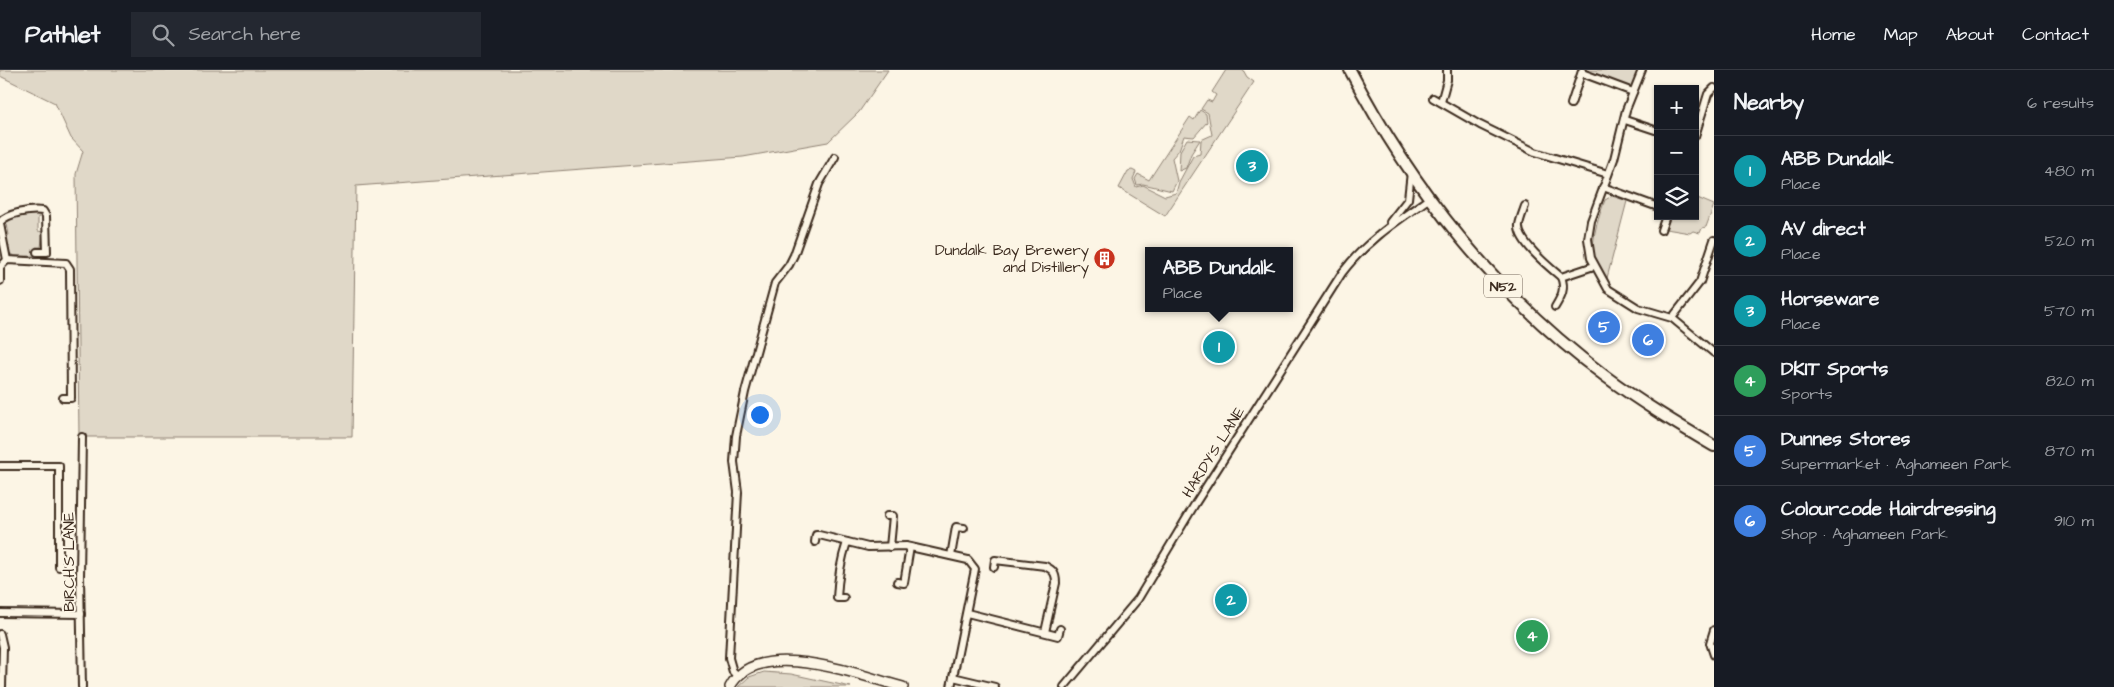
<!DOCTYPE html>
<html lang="en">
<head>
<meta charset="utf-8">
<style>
  :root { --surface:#171b24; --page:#242831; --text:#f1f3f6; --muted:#9ea1a6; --line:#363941; --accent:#1a73e8 }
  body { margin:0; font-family:"Architects Daughter",sans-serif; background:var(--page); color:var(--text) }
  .controls { position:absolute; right:15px; top:15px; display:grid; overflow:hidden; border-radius:0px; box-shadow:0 1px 4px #0004 }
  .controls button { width:45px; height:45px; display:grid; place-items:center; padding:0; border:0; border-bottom:1px solid var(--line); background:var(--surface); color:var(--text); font:25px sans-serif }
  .you { position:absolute; left:759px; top:344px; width:18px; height:18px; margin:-12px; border:4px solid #fff; border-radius:50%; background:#1a73e8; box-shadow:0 0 0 8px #1a73e833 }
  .badge { display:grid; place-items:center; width:32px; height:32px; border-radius:50%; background:var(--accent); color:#fff; font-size:16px; font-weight:700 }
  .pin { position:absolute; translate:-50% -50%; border:2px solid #fff; box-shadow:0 1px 5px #0006 }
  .popup { position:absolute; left:1145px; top:177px; width:148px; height:65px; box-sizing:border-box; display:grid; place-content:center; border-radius:0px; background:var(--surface); filter:drop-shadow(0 1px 4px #0005); font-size:16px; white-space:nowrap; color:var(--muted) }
  .popup b { font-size:19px; color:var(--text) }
  .popup::after { content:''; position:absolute; left:50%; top:100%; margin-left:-10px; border:10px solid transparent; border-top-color:var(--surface) }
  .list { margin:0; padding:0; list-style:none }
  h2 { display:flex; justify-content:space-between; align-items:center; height:65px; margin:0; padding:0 20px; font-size:21px }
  h2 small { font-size:16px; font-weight:400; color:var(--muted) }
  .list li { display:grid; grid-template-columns:32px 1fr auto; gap:15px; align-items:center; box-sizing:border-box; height:70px; padding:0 20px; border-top:1px solid var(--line) }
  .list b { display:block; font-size:19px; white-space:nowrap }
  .list p { margin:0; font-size:16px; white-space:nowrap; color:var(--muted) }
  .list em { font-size:16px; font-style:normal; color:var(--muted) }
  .icon { flex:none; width:28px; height:28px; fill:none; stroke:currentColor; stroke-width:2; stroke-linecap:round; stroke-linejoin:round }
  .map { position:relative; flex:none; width:1714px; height:617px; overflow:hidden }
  header { display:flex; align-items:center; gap:30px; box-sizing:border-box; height:70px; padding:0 25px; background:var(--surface); border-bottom:1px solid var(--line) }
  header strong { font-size:24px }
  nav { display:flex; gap:28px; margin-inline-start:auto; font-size:18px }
  .search { width:350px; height:45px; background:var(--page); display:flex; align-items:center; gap:12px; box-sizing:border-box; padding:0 18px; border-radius:0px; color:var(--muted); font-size:19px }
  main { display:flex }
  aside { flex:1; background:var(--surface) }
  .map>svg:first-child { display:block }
</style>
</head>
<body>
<header>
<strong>Pathlet</strong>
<div class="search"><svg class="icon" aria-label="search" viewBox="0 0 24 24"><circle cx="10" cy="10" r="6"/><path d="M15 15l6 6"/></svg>Search here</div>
<nav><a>Home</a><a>Map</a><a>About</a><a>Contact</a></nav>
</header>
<main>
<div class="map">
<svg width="1714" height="617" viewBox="0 0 1714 617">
  <rect width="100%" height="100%" fill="#fcf5e5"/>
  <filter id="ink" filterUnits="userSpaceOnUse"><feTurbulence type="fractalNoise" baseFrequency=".02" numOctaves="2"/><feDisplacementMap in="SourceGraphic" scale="10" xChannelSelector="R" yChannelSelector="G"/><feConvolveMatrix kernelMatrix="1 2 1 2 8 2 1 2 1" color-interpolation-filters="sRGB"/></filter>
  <g filter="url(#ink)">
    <g fill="#e0d8c8" stroke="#8e8173">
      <path d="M 0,0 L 888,0 L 859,42 L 828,72 L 743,87 L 356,116 L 352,367 L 79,367 L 76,104 L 83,81 L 71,68 L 55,33 L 0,6 Z"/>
      <path d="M 1226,0 L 1243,0 L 1247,7 L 1254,12 L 1165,146 L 1119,118 L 1128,101 L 1132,100 L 1136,102 L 1133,109 L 1136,117 L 1143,115 L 1165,126 L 1176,123 L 1179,112 L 1193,86 L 1200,84 L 1201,70 L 1212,65 L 1208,43 L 1201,39 L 1207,30 L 1212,32 L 1216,25 L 1212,22 Z"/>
      <path d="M 1586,0 L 1640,0 L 1633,19 Z"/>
      <path d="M 1200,40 L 1206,44 L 1207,52 L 1194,67 L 1184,66 L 1179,80 L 1172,88 L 1177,111 L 1172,121 L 1143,114 L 1137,115 L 1135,109 L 1138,104 L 1149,110 L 1190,47 L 1194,50 Z"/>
      <path d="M 1187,69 L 1200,70 L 1191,84 L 1186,98 L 1179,101 L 1180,81 Z"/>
      <path d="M 1612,126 L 1627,131 L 1607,208 C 1582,191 1597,152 1605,130 Z"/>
      <path d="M 1695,127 L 1714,135 L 1706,157 L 1702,158 L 1700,163 L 1693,161 L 1690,163 L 1666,159 L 1670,146 L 1695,146 Z"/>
      <path d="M 37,141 L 43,145 L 43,147 L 38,147 L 38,161 L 43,162 L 41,177 L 36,177 L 35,186 L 14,186 L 8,182 L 5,166 L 9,165 L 7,154 L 2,154 L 5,149 Z"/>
      <path d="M 764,602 L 791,604 L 851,617 L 738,617 L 749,607 Z"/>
    </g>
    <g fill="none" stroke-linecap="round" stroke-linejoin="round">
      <defs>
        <g id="minor">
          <path d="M 1642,0 L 1626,40 L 1614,89 L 1591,151 L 1588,169 L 1591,188 L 1608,219 L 1638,238 L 1672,248 L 1714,283"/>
          <path d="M 1582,3 L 1633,22"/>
          <path d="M 1433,28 L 1480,55 L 1535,82 L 1608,104"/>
          <path d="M 1441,32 L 1447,10 L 1447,0"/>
          <path d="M 1571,34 L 1582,1"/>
          <path d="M 1625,50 L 1655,60"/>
          <path d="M 1695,66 L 1708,24 L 1714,18"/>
          <path d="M 1603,117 L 1658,137"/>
          <path d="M 1525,136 C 1523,142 1520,149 1519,155 C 1517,171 1549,197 1561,207 L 1594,196"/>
          <path d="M 0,152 C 8,143 31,139 43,141 L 46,146 L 47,182 L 37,182"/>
          <path d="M 1390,152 L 1408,129 L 1411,102"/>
          <path d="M 0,154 L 7,190"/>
          <path d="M 1661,160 L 1666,146"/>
          <path d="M 0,211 L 0,197 L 7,190 L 66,193 L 70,199 L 71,328 L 63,328"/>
          <path d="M 1555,237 C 1561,227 1566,219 1561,207"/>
          <path d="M 1672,248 L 1700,212 L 1714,170"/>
          <path d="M 0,396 L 59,396 L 59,497"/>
          <path d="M 887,446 L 893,446 L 890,477"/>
          <path d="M 815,472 L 816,465 L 819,465 L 868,477 L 906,476 L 968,490 L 975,499 L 951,617"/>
          <path d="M 951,486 L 956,457 L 964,458"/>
          <path d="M 994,497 L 995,490 L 1045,496 C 1053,500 1056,503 1056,513 L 1045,562"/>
          <path d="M 897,512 L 904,513 L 910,477"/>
          <path d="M 844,528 L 837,528 C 838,508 841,490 847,472"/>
          <path d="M 0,543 L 81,544"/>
          <path d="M 967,543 L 1058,566 L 1060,559"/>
          <path d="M 1714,560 L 1710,573 L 1714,585"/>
          <path d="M 0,564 L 3,577 L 2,617"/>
          <path d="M 737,606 L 733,602 L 729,588 L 738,422 L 734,392 L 736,366 L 745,322 L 775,213 L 789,195 L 794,185 L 819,114 L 835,87"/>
          <path d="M 953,607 L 995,617"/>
          <path d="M 82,617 L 80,507 L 82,367"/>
          <path d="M 1064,617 L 1138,529 L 1195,434 L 1342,203 C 1366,171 1397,151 1430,128"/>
        </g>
        <path id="secondary" d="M 730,617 C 757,565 861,606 903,617"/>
        <path id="primary" d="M 1350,0 C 1412,119 1497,226 1605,306 C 1640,332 1677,354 1714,376"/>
      </defs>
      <use href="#minor" stroke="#3b2a1e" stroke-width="10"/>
      <use href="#secondary" stroke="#3b2a1e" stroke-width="12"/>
      <use href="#primary" stroke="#3b2a1e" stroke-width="14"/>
      <use href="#minor" stroke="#fcf5e5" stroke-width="6"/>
      <use href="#secondary" stroke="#fcf5e5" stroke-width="9"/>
      <use href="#primary" stroke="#fcf5e5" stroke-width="10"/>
    </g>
  </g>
  <defs>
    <symbol id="building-disc" viewBox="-11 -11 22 22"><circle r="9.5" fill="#c8321e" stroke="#fcf5e5"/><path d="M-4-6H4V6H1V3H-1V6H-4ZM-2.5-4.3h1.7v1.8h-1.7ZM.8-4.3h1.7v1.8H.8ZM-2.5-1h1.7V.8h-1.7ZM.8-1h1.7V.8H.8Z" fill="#fff"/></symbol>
  </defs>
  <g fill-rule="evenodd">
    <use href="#building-disc" x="1092" y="176" width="25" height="25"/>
  </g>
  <g text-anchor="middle" stroke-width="4" stroke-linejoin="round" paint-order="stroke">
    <rect fill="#fcf5e5" stroke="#75675a" stroke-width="1" x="1484" y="204.5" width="38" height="23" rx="4"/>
    <g font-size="14" font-weight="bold" fill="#3b2a1e">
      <text x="1503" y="221">N52</text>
    </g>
    <g font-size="15" fill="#3b2a1e" stroke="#fcf5e5" text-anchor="end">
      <text x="1089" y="185">Dundalk Bay Brewery<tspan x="1089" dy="17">and Distillery</tspan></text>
    </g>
    <g font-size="15" fill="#3b2a1e" stroke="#fcf5e5">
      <text transform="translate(1213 382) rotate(-58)" y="5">HARDY'S LANE</text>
      <text transform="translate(69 492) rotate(-90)" y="5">BIRCH'S LANE</text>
    </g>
  </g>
</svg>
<div class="controls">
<button>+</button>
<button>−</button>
<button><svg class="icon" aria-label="layers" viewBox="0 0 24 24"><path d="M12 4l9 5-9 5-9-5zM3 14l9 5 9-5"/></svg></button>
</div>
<div class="you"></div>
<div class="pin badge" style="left:1219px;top:277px;background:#0f9aa8">1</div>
<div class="popup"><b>ABB Dundalk</b>Place</div>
<div class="pin badge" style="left:1231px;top:530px;background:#0f9aa8">2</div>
<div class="pin badge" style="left:1252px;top:96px;background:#0f9aa8">3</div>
<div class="pin badge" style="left:1532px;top:566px;background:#2e9e5b">4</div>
<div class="pin badge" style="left:1604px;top:257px;background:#3f7fe0">5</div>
<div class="pin badge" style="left:1648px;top:270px;background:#3f7fe0">6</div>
</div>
<aside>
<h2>Nearby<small>6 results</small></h2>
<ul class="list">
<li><span class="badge" style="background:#0f9aa8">1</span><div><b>ABB Dundalk</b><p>Place</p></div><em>480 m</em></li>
<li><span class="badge" style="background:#0f9aa8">2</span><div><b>AV direct</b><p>Place</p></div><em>520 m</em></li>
<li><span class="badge" style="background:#0f9aa8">3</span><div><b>Horseware</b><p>Place</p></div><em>570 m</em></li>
<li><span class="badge" style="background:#2e9e5b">4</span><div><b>DKIT Sports</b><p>Sports</p></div><em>820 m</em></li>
<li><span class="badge" style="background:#3f7fe0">5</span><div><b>Dunnes Stores</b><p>Supermarket · Aghameen Park</p></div><em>870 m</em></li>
<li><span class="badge" style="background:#3f7fe0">6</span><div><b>Colourcode Hairdressing</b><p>Shop · Aghameen Park</p></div><em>910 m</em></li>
</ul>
</aside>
</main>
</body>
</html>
